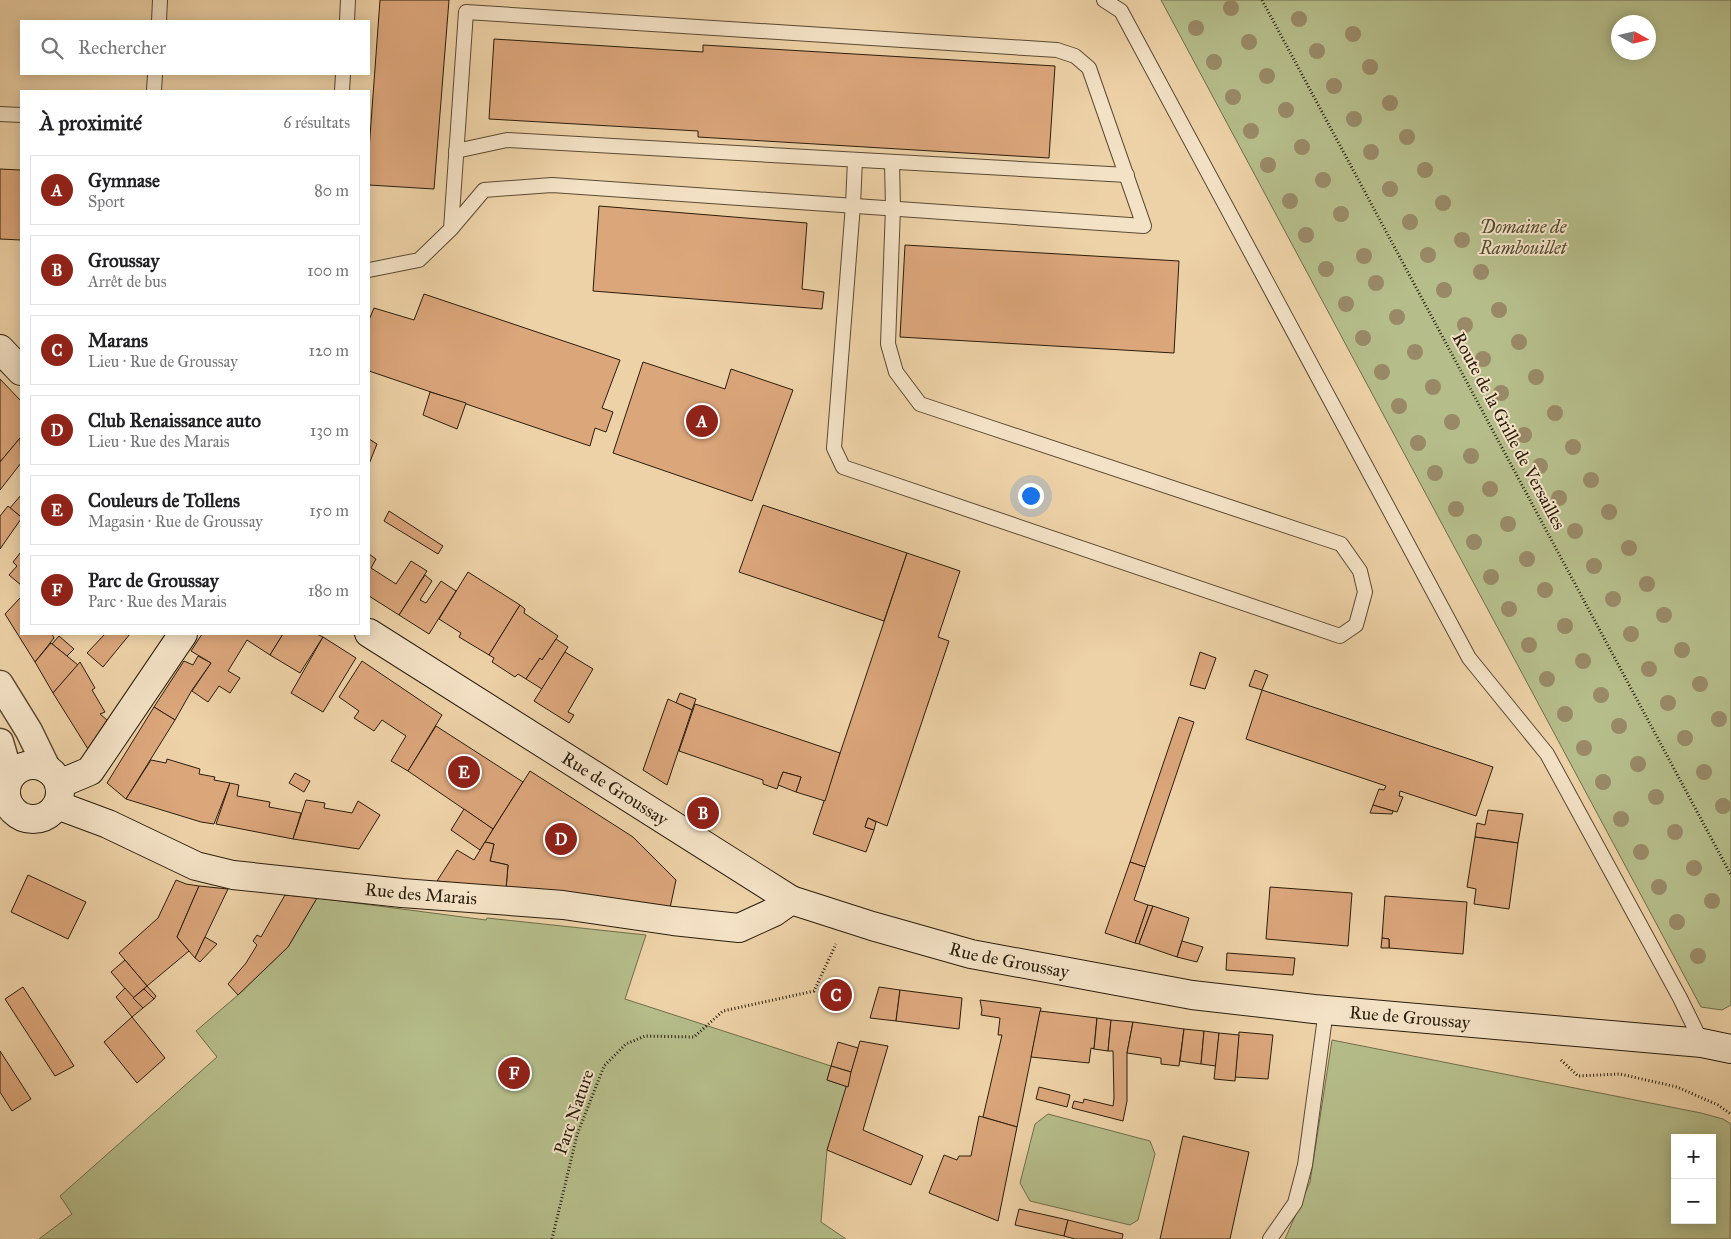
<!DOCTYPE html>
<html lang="fr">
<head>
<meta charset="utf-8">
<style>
  :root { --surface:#fff; --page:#f2f2f2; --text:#202124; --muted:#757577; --line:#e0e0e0; --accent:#8f2418 }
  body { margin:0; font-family:"IM FELL Great Primer",serif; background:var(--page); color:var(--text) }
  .controls { position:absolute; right:15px; bottom:15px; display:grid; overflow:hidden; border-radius:0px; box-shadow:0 2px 12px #0003 }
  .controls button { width:45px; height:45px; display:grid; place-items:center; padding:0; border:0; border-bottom:1px solid var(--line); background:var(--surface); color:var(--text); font:25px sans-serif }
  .compass { position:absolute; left:1611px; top:15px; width:45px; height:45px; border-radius:50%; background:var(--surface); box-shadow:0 2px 12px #0003; rotate:98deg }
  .you { position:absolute; left:1030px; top:495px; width:18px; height:18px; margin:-12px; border:4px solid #fff; border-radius:50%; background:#1a73e8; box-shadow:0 0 0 8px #1a73e833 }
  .badge { display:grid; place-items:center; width:32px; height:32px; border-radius:50%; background:var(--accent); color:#fff; font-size:16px; font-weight:700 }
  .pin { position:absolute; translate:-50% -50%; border:2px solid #fff; box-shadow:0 1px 5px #0006 }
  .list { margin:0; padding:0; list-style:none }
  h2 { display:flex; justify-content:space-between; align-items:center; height:65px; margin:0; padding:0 20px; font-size:21px }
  h2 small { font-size:16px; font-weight:400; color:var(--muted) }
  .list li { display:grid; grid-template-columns:32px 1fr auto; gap:15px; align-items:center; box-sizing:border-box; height:70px; margin:0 10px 10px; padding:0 10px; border:1px solid var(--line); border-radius:0px }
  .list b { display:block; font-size:19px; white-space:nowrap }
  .list p { margin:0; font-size:16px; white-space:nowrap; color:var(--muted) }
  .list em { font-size:16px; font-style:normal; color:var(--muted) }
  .icon { flex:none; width:28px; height:28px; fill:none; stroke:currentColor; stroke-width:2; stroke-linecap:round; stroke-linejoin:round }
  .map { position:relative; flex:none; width:1731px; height:1239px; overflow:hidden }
  .search { position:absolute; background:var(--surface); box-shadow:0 2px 12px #0003; left:20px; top:20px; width:350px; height:55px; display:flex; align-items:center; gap:12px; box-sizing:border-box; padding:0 18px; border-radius:0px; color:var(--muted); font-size:19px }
  .panel { position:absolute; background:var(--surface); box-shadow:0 2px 12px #0003; left:20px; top:90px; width:350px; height:545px; border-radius:0px }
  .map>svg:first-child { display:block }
</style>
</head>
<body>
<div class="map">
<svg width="1731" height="1239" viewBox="0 0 1731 1239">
  <rect width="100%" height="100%" fill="#eed2a7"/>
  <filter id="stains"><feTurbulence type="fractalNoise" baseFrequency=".004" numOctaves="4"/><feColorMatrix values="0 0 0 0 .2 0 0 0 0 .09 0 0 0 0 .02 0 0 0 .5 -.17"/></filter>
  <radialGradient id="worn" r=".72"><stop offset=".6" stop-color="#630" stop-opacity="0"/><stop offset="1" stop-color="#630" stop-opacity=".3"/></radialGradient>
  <g fill="#b5bd8a" stroke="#6f6d4b" fill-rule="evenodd">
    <path d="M 1161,0 L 1731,0 L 1731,1005 L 1722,1010 L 1701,1007 ZM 1618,22 L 1648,22 L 1648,52 L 1618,52 Z"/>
    <path d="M 317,898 L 486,920 L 487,918 L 646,935 L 625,999 L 831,1066 L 827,1080 L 848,1087 L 827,1150 L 821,1222 L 846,1239 L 39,1239 L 72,1214 L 60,1196 L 217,1057 L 196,1031 L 238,995 L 288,947 Z"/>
    <path d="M 1332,1040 L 1701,1113 L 1723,1119 L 1731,1124 L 1730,1239 L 1285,1239 L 1310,1182 ZM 1675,1138 L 1712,1138 L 1712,1220 L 1675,1220 Z"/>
    <path d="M 1048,1114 L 1150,1141 L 1155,1154 L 1138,1220 L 1130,1225 L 1030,1201 L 1020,1183 L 1035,1124 Z"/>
  </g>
  <g fill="#dca67b" stroke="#291d0c">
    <path d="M 380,0 L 449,0 L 434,189 L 369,185 L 369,150 Z"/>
    <path d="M 494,39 L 703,52 L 703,45 L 1055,66 L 1049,158 L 698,137 L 698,131 L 489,119 Z"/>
    <path d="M 0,169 L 21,170 L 21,240 L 0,239 Z"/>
    <path d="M 599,206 L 807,223 L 802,289 L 824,292 L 822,309 L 593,291 Z"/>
    <path d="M 905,245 L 1179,261 L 1174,353 L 900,337 Z"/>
    <path d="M 424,294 L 620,360 L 602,408 L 613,412 L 606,432 L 595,428 L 590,446 L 369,371 L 369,320 L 374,308 L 414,320 Z"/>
    <path d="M 643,362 L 725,389 L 731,369 L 793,390 L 752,501 L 613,453 Z"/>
    <path d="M 0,379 L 21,401 L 21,437 L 0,462 Z"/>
    <path d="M 430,392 L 466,403 L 457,429 L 423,415 Z"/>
    <path d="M 20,438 L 21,463 L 0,490 L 0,462 Z"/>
    <path d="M 369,439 L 377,444 L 369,464 Z"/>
    <path d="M 21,495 L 21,517 L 10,508 Z"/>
    <path d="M 763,505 L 907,553 L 884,621 L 739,572 Z"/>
    <path d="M 8,506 L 21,517 L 21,519 L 0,549 L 0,516 Z"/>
    <path d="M 389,511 L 443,546 L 438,554 L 384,521 Z"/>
    <path d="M 21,552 L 21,585 L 9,575 L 17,566 L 13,562 Z"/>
    <path d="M 907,553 L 960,571 L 938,637 L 949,641 L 887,826 L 868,818 L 865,827 L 874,830 L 866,852 L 813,834 Z"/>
    <path d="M 369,554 L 376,559 L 371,568 L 396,584 L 411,561 L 427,571 L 399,615 L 369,596 Z"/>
    <path d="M 468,572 L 520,605 L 489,655 L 459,637 L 461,633 L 439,619 Z"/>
    <path d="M 425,575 L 432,581 L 420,600 L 426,603 L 441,581 L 456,591 L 429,634 L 399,615 Z"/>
    <path d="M 21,597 L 21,634 L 52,634 L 54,638 L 35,662 L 5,614 Z"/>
    <path d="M 520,605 L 525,609 L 524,613 L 558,636 L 542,660 L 540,658 L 526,679 L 518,674 L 515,677 L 492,662 L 494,658 L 489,655 Z"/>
    <path d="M 105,634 L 130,634 L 103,667 L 87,653 Z"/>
    <path d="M 202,634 L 283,634 L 270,655 L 247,640 L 228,671 L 240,678 L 230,693 L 219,686 L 208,702 L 192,691 L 211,663 L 191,651 Z"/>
    <path d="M 283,634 L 317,634 L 323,637 L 300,673 L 270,655 Z"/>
    <path d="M 59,636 L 74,649 L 67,656 L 52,644 Z"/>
    <path d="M 323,637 L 356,658 L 323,712 L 291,693 Z"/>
    <path d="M 556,639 L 568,647 L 542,689 L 526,679 L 540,658 L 542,660 Z"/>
    <path d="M 51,643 L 78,665 L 53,693 L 35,662 Z"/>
    <path d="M 565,652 L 593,669 L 568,712 L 574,715 L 569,723 L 534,701 Z"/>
    <path d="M 1200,652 L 1216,658 L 1205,689 L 1190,685 Z"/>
    <path d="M 198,656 L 211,663 L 192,690 L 175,720 L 154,707 L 184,661 L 193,665 Z"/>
    <path d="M 362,661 L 442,715 L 408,771 L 391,761 L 406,736 L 382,720 L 374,731 L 354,718 L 359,711 L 339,697 Z"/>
    <path d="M 80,662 L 95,688 L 92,690 L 105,712 L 100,714 L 107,720 L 88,749 L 53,693 Z"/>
    <path d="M 1255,670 L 1268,675 L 1262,690 L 1249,686 Z"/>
    <path d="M 1262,690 L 1493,767 L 1476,816 L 1400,791 L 1399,796 L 1403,797 L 1397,812 L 1373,805 L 1379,789 L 1384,790 L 1386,786 L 1246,739 Z"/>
    <path d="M 680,693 L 696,699 L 692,710 L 676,703 Z"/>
    <path d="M 668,699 L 692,710 L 667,785 L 643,770 Z"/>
    <path d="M 695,704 L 840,753 L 825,801 L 796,792 L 801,777 L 783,772 L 777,789 L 763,784 L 763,780 L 679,751 Z"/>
    <path d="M 154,707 L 175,720 L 126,799 L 107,783 Z"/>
    <path d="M 1179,717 L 1194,722 L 1145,867 L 1130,862 Z"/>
    <path d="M 436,726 L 523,782 L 493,829 L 408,771 Z"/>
    <path d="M 167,759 L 200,769 L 199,774 L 215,777 L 214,780 L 230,783 L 214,824 L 201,822 L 126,799 L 151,760 L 166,763 Z"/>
    <path d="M 530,771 L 633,837 L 676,880 L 670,908 L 506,889 L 508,865 L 490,861 L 494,844 L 485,842 Z"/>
    <path d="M 783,772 L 801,777 L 796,792 L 778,785 Z"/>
    <path d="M 295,773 L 310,781 L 304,792 L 289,783 Z"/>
    <path d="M 230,783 L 239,785 L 237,796 L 270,802 L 269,807 L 301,813 L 293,839 L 216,824 Z"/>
    <path d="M 306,800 L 325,803 L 324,808 L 352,813 L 358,801 L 380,815 L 359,849 L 293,839 Z"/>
    <path d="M 1373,805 L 1393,811 L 1392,814 L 1370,813 Z"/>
    <path d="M 464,809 L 493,829 L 480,850 L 451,830 Z"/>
    <path d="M 1488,810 L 1523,814 L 1518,843 L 1475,837 L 1477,823 L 1485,825 Z"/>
    <path d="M 868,818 L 876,822 L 874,830 L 865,827 Z"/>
    <path d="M 1475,837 L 1518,843 L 1509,909 L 1474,904 L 1476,889 L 1467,887 Z"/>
    <path d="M 485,842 L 494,844 L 490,861 L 508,865 L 506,889 L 437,881 L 457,850 L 474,860 Z"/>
    <path d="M 1130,862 L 1145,867 L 1134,900 L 1148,905 L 1135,943 L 1105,933 Z"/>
    <path d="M 28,875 L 86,902 L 68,939 L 11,912 Z"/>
    <path d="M 176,880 L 186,884 L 199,886 L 177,937 L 189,951 L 147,986 L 119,953 L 158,918 Z"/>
    <path d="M 199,886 L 228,889 L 195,958 L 177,937 Z"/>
    <path d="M 1270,887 L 1352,893 L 1348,946 L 1266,939 Z"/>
    <path d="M 285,895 L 317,898 L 288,947 L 238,995 L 228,984 L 246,963 L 257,945 L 253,941 L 257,935 L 261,937 Z"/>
    <path d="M 1385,896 L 1467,902 L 1463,954 L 1389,948 L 1389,939 L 1382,938 Z"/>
    <path d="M 1148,905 L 1153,906 L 1139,944 L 1135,943 Z"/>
    <path d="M 1153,906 L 1189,918 L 1177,957 L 1139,944 Z"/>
    <path d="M 205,937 L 217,944 L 200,962 L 195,958 Z"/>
    <path d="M 1382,938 L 1389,939 L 1389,948 L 1381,948 Z"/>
    <path d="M 1182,941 L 1203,947 L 1197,962 L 1177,957 Z"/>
    <path d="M 1227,953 L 1295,958 L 1293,975 L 1226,970 Z"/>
    <path d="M 125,960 L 147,986 L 133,998 L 111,972 Z"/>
    <path d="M 147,986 L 156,996 L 154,999 L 144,989 Z"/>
    <path d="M 23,987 L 74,1066 L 55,1076 L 5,999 Z"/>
    <path d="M 834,987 L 843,989 L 839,1004 L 830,1002 Z"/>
    <path d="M 879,987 L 900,990 L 896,1021 L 870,1018 Z"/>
    <path d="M 125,988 L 143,1008 L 132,1017 L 116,997 Z"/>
    <path d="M 144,989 L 154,999 L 143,1008 L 133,998 Z"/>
    <path d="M 900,990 L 962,998 L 959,1029 L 896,1021 Z"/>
    <path d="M 980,1000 L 1041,1008 L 1017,1127 L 983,1117 L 1002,1035 L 998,1035 L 1000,1018 L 981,1015 L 982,1010 Z"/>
    <path d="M 1040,1011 L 1097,1018 L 1094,1049 L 1091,1048 L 1089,1063 L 1031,1057 Z"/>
    <path d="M 132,1017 L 165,1058 L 137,1083 L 104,1042 Z"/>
    <path d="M 1097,1018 L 1111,1020 L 1108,1051 L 1094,1049 Z"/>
    <path d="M 1111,1020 L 1133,1022 L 1127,1053 L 1127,1101 L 1123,1121 L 1072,1108 L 1074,1101 L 1083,1103 L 1084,1099 L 1113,1106 L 1114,1098 L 1113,1051 L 1108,1051 Z"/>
    <path d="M 1133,1022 L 1184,1029 L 1179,1066 L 1161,1064 L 1161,1058 L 1127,1053 Z"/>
    <path d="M 1184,1029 L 1204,1031 L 1201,1064 L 1180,1061 Z"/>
    <path d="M 1204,1031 L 1219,1033 L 1216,1066 L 1201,1064 Z"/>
    <path d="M 1239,1032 L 1273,1035 L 1268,1079 L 1235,1077 Z"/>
    <path d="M 1219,1033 L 1239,1035 L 1235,1081 L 1214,1079 Z"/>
    <path d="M 860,1041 L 888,1046 L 863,1130 L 923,1156 L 911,1185 L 827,1150 Z"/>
    <path d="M 838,1042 L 858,1048 L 851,1072 L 831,1066 Z"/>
    <path d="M 0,1051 L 31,1099 L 12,1111 L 0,1092 Z"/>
    <path d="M 831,1066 L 851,1072 L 848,1087 L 827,1080 Z"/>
    <path d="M 1039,1087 L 1070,1095 L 1067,1107 L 1036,1099 Z"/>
    <path d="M 979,1116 L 1017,1127 L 998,1221 L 929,1193 L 944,1155 L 957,1160 L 959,1156 L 971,1156 Z"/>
    <path d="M 1183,1136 L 1249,1152 L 1230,1239 L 1160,1239 Z"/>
    <path d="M 1019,1209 L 1068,1220 L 1064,1236 L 1015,1225 Z"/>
    <path d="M 1068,1220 L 1123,1234 L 1122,1239 L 1075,1239 L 1064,1236 Z"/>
  </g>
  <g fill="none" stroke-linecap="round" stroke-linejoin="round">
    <defs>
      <g id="lane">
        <path d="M 1104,0 L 1121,11 L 1469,658 L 1547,754 L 1680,998 L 1702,1043"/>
        <path d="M 159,21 L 160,0"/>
        <path d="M 347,21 L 348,0"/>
        <path d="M 154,91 L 155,74"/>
        <path d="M 342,91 L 343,74"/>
        <path d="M 0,114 L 21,115"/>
        <path d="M 456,151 L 507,140 L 1127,175"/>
        <path d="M 855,160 L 853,205 L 834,448 L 843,467 L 1340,636 L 1356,625 L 1365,592 L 1360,571 L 1341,544 L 920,404 L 896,372 L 888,344 L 893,208 L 892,162"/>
        <path d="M 369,270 L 419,260 L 451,229 L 484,190 L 552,185 L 1144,226 L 1089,68 L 1075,56 L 1057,50 L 466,12 L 451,229"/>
        <path d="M 1270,1239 L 1295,1203 L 1305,1165 L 1326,1010"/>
      </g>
      <g id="street">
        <path d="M 0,684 L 29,731 L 47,768"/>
        <path d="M 0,742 L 10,776"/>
      </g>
      <g id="secondary">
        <path d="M 0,349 L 21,371"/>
        <path id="s1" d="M 369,633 L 791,900 L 872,926 L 971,954 L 1192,995 L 1314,1009 L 1702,1043 L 1731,1049"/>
        <circle cx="33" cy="792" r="27"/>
        <path d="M 59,784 L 90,771 L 183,634"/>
        <path id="s2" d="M 57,805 L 108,824 L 196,866 L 233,875 L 402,893 L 563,905 L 673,921 L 739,928 L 774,912 L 791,900"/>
      </g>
    </defs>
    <use href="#lane" stroke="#5a4a33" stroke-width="16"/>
    <use href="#street" stroke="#5a4a33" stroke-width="29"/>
    <use href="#secondary" stroke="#291d0c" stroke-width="30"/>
    <g stroke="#291d0c" stroke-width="3" stroke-dasharray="1 2.5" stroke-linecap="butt">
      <path d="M 1262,0 L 1731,875"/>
      <path d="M 1561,1060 L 1578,1076 L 1620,1074 L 1677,1087 L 1718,1105 L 1731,1114"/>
      <path d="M 552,1239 L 577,1135 L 604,1066 L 626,1044 L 645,1036 L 694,1037 L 723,1011 L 814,991 L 836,944"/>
    </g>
    <use href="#lane" stroke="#f4e2c6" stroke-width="14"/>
    <use href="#street" stroke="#f4e2c6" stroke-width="26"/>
    <use href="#secondary" stroke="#f4e2c6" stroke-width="28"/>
  </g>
  <g fill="#998967">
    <circle cx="1231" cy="8" r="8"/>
    <circle cx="1299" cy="19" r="8"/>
    <circle cx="1196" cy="28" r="8"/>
    <circle cx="1353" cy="34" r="8"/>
    <circle cx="1249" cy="42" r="8"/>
    <circle cx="1317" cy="51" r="8"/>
    <circle cx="1214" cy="62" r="8"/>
    <circle cx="1370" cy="67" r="8"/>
    <circle cx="1267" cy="76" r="8"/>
    <circle cx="1334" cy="86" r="8"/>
    <circle cx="1233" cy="97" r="8"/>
    <circle cx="1390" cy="103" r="8"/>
    <circle cx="1286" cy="110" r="8"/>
    <circle cx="1354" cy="119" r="8"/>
    <circle cx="1251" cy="131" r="8"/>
    <circle cx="1407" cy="137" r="8"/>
    <circle cx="1302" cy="147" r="8"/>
    <circle cx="1371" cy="152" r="8"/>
    <circle cx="1268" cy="165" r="8"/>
    <circle cx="1425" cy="170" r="8"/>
    <circle cx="1323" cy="180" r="8"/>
    <circle cx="1390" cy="189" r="8"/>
    <circle cx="1290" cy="201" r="8"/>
    <circle cx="1443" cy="203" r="8"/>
    <circle cx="1341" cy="214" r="8"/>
    <circle cx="1410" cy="222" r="8"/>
    <circle cx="1306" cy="235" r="8"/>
    <circle cx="1462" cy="240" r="8"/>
    <circle cx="1428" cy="255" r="8"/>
    <circle cx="1364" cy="256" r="8"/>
    <circle cx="1326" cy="269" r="8"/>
    <circle cx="1481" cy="272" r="8"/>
    <circle cx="1376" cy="283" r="8"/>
    <circle cx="1444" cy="290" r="8"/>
    <circle cx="1346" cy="304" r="8"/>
    <circle cx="1499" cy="310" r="8"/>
    <circle cx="1397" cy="317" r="8"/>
    <circle cx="1465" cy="325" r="8"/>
    <circle cx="1363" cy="338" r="8"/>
    <circle cx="1519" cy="342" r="8"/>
    <circle cx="1415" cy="352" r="8"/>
    <circle cx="1483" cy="359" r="8"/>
    <circle cx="1382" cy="372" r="8"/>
    <circle cx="1536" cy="377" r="8"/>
    <circle cx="1433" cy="387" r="8"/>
    <circle cx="1501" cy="393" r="8"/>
    <circle cx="1399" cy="406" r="8"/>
    <circle cx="1555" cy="413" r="8"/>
    <circle cx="1452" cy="422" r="8"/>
    <circle cx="1524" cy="435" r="8"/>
    <circle cx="1418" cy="443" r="8"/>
    <circle cx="1573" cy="447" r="8"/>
    <circle cx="1471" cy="456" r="8"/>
    <circle cx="1540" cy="466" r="8"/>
    <circle cx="1435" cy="473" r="8"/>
    <circle cx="1591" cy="480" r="8"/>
    <circle cx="1490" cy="489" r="8"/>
    <circle cx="1559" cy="498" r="8"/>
    <circle cx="1456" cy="509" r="8"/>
    <circle cx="1609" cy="512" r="8"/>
    <circle cx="1508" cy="524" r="8"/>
    <circle cx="1575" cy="531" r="8"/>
    <circle cx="1474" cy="542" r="8"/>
    <circle cx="1629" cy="548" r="8"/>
    <circle cx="1527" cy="559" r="8"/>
    <circle cx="1594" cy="566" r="8"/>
    <circle cx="1491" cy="577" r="8"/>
    <circle cx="1647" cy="584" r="8"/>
    <circle cx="1545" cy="590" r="8"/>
    <circle cx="1613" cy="599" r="8"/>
    <circle cx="1509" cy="609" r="8"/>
    <circle cx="1664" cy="615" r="8"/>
    <circle cx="1565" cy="626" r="8"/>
    <circle cx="1631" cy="634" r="8"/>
    <circle cx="1529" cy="645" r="8"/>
    <circle cx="1682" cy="650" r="8"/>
    <circle cx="1583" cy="661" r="8"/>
    <circle cx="1649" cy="669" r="8"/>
    <circle cx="1547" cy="679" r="8"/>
    <circle cx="1700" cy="684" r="8"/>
    <circle cx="1601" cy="695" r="8"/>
    <circle cx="1668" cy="703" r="8"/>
    <circle cx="1565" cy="714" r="8"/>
    <circle cx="1719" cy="719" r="8"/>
    <circle cx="1619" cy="726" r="8"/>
    <circle cx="1685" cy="738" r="8"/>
    <circle cx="1584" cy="748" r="8"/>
    <circle cx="1638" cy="764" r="8"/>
    <circle cx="1704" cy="772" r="8"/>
    <circle cx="1603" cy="782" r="8"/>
    <circle cx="1656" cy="797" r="8"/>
    <circle cx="1723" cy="806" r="8"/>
    <circle cx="1621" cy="819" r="8"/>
    <circle cx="1675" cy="832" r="8"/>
    <circle cx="1641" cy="852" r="8"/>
    <circle cx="1694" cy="868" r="8"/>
    <circle cx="1659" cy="887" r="8"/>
    <circle cx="1712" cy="901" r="8"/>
    <circle cx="1677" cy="922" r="8"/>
    <circle cx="1698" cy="956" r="8"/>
  </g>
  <g text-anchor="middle" stroke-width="4" stroke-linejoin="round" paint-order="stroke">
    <g font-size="18" font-style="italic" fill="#534d32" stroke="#f4e2c6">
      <text x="1523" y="233">Domaine de<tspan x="1523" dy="21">Rambouillet</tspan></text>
    </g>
    <g font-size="18" fill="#291d0c" stroke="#f4e2c6">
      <text transform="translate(1509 431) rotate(62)" y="6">Route de la Grille de Versailles</text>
      <text dy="6" stroke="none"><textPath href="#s1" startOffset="291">Rue de Groussay</textPath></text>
      <text dy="6" stroke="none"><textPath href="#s2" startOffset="379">Rue des Marais</textPath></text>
      <text dy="6" stroke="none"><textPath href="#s1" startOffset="726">Rue de Groussay</textPath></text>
      <text dy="6" stroke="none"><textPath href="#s1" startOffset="1131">Rue de Groussay</textPath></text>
      <text transform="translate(574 1112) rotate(-71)" y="6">Parc Nature</text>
    </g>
  </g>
  <rect width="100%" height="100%" filter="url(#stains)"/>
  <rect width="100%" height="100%" fill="url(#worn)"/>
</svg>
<div class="controls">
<button>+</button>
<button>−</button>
</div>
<svg class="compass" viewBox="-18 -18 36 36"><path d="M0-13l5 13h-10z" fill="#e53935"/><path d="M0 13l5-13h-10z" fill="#757577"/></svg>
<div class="you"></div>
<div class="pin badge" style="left:702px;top:421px">A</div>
<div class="pin badge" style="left:703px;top:813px">B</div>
<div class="pin badge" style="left:836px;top:995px">C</div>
<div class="pin badge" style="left:561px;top:839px">D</div>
<div class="pin badge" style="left:464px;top:772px">E</div>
<div class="pin badge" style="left:514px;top:1073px">F</div>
<div class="search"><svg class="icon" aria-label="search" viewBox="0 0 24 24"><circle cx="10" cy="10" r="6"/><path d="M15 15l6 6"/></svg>Rechercher</div>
<section class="panel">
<h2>À proximité<small>6 résultats</small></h2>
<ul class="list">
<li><span class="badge">A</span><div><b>Gymnase</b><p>Sport</p></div><em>80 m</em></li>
<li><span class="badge">B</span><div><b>Groussay</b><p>Arrêt de bus</p></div><em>100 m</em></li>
<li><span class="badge">C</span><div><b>Marans</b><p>Lieu · Rue de Groussay</p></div><em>120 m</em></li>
<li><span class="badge">D</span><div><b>Club Renaissance auto</b><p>Lieu · Rue des Marais</p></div><em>130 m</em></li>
<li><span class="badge">E</span><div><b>Couleurs de Tollens</b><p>Magasin · Rue de Groussay</p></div><em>150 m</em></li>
<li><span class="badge">F</span><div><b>Parc de Groussay</b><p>Parc · Rue des Marais</p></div><em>180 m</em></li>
</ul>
</section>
</div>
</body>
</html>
